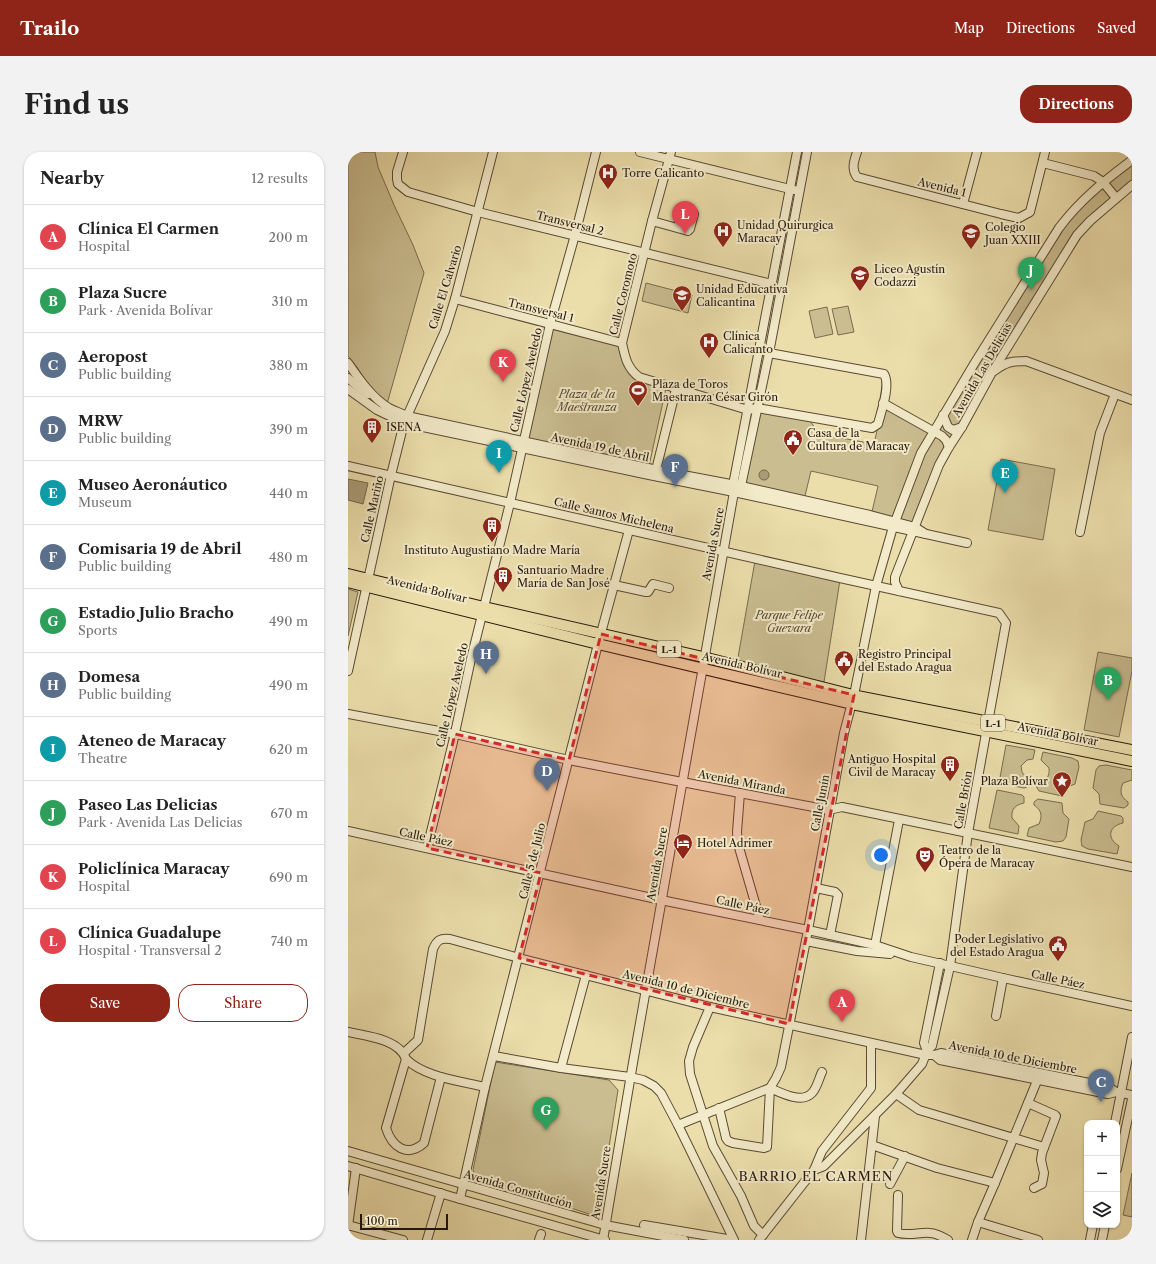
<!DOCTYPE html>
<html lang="en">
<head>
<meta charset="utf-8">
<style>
  :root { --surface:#fff; --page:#f2f2f2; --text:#222; --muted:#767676; --line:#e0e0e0; --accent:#8f2418 }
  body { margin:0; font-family:"Libre Caslon Text",serif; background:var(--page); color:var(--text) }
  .controls { position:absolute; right:12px; bottom:12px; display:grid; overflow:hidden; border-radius:8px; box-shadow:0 1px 3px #0004 }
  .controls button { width:36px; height:36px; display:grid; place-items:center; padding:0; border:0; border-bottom:1px solid var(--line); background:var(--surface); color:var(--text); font:20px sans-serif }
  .scale { position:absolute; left:12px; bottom:10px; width:88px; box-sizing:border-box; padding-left:4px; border:2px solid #28190e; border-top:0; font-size:11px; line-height:14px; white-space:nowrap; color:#28190e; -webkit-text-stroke:3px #f2eac8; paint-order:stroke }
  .you { position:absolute; left:533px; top:703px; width:14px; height:14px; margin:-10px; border:3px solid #fff; border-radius:50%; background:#1a73e8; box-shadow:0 0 0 6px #1a73e833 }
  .badge { display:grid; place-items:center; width:26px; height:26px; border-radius:50%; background:var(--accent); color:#fff; font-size:13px; font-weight:700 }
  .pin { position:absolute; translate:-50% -33px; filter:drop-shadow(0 1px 2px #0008) }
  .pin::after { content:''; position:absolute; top:21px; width:14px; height:12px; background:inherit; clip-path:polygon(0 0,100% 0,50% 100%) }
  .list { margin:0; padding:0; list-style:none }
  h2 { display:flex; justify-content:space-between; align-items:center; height:52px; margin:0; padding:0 16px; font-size:17px }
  h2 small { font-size:13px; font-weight:400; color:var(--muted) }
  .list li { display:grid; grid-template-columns:26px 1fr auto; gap:12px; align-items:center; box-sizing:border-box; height:64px; padding:0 16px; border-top:1px solid var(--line) }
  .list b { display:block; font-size:15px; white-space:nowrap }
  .list p { margin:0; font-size:13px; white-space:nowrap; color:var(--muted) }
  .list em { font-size:13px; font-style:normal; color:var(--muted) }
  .actions { display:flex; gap:8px; padding:12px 16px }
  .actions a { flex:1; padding:9px 0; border:1px solid var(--accent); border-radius:16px; text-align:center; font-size:14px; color:var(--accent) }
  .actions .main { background:var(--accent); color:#fff }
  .icon { flex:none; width:22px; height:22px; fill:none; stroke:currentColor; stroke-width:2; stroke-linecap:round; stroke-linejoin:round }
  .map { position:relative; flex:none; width:784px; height:1088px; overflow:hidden; border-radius:16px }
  header { display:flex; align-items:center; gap:24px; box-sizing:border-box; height:56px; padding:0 20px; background:var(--accent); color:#fff }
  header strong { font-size:19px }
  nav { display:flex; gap:22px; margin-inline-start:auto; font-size:14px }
  .intro { display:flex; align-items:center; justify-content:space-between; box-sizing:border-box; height:96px; padding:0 24px }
  h1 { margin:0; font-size:28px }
  .button { padding:10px 18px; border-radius:16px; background:var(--accent); color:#fff; font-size:14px; font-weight:700 }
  main { display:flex; gap:24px; padding:0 24px }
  aside { flex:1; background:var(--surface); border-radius:16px; box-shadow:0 1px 3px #0004 }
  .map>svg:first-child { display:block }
</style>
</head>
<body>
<header>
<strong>Trailo</strong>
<nav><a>Map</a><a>Directions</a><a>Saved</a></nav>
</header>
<div class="intro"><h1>Find us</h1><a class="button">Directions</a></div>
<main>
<aside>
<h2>Nearby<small>12 results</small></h2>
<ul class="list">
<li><span class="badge" style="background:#e0444e">A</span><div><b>Clínica El Carmen</b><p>Hospital</p></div><em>200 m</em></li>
<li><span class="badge" style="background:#2e9e5b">B</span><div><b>Plaza Sucre</b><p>Park · Avenida Bolívar</p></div><em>310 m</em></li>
<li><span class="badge" style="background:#5c6f8a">C</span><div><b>Aeropost</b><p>Public building</p></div><em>380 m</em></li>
<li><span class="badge" style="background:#5c6f8a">D</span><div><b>MRW</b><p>Public building</p></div><em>390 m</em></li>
<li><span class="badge" style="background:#0f9aa8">E</span><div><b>Museo Aeronáutico</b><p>Museum</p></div><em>440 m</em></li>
<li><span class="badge" style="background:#5c6f8a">F</span><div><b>Comisaria 19 de Abril</b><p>Public building</p></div><em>480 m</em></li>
<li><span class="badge" style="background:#2e9e5b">G</span><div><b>Estadio Julio Bracho</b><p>Sports</p></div><em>490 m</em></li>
<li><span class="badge" style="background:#5c6f8a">H</span><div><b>Domesa</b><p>Public building</p></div><em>490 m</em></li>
<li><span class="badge" style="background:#0f9aa8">I</span><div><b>Ateneo de Maracay</b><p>Theatre</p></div><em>620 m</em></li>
<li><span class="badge" style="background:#2e9e5b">J</span><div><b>Paseo Las Delicias</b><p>Park · Avenida Las Delicias</p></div><em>670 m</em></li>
<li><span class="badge" style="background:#e0444e">K</span><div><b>Policlínica Maracay</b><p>Hospital</p></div><em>690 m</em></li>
<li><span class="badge" style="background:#e0444e">L</span><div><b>Clínica Guadalupe</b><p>Hospital · Transversal 2</p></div><em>740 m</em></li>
</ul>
<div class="actions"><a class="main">Save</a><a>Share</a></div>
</aside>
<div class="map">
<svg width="784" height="1088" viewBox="0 0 784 1088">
  <rect width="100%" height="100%" fill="#ebdeab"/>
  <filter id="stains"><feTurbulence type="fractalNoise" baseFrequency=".005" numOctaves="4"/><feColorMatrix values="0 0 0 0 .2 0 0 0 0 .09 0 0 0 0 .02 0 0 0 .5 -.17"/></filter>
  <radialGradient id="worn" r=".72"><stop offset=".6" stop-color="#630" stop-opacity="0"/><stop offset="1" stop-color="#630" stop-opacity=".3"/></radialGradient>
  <g fill="#cabd90" stroke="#796b4f">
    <path d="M 0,0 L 27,0 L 30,15 L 46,53 L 65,93 L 76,121 L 39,252 L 28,246 L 9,215 L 0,204 Z"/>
    <path d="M 784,8 L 784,33 L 732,80 L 597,296 L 566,374 L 523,364 L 530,334 L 463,319 L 456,348 L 393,334 L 409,256 L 458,264 L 472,282 L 526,292 L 535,251 L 586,276 L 711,76 Z"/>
    <path d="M 298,131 L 344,143 L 340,161 L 294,149 Z"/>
    <path d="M 500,154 L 506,180 L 490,183 L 484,157 Z"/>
    <path d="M 479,155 L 485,182 L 467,186 L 461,159 Z"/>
    <path d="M 204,175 L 272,193 L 282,220 L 318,236 L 301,314 L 178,287 Z"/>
    <path d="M 653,307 L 707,317 L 695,388 L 640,378 Z"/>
    <path d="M 407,409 L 492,428 L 476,530 L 441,523 L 389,511 Z"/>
    <path d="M 0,437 L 10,440 L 0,484 Z"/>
    <path d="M 750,500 L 784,506 L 784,519 L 771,585 L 736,578 Z"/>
    <path d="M 658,593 L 687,598 L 685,607 L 679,608 L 673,614 L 674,620 L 681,630 L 679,635 L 676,636 L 651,631 Z"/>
    <path d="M 695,600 L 724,606 L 730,609 L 731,615 L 727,632 L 719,635 L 714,644 L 691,639 L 688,634 L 689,631 C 698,629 702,625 701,616 L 693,608 Z"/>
    <path d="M 758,613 L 784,618 L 784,628 L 775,631 C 771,640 773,645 780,650 L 780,653 L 776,656 L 752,652 L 751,642 L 745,636 L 748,618 L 751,614 Z"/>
    <path d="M 649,638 L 674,643 L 676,645 L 676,651 C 667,653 663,657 664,666 L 671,674 L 670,682 L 641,676 Z"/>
    <path d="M 690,647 L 714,651 L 715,661 L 721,667 L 718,685 L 715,689 L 708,690 L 679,684 L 681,676 L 691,672 C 695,663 693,658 686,653 L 686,650 Z"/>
    <path d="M 750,659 L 773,664 L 775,666 L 775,671 C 761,674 758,686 771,694 L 769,702 L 740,697 L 734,694 L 733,688 L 737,670 L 745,667 Z"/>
    <path d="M 147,910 L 261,928 L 270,938 L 250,1065 L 208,1051 L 128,1028 L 125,1018 Z"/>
    <path d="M 784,1021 L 784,1065 L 775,1063 Z"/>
  </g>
  <g fill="#a99b76" stroke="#75674c">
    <circle cx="416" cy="323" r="5"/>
    <path d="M 0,327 L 20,331 L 15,352 L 0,348 Z"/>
  </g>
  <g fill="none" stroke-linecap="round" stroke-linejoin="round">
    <defs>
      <g id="minor">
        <path d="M 55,0 L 49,20 L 49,27 L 50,32 L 60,40 L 130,60 L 424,132"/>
        <path d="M 292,0 L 446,38"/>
        <path d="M 323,0 L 304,69 L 274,191 C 277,205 279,216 291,225 L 400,258 L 409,256 L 524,276 L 530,272 C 533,260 543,233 536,222 L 421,201"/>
        <path d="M 509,0 C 506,9 503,17 509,25 L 653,62 L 671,66 L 682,60 L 697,0"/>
        <path d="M 695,11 L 746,24 L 755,30 L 768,46"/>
        <path d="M 615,52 L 629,0"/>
        <path d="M 304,69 L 340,79 L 342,77 L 346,62 L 345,60 L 334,59 L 330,76"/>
        <path d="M 107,147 L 274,191"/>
        <path d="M 0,211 C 11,227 24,246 41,256 C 47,259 53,261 59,264 L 314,319 L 393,334 L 522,363 L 567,375 L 578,382 L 386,340 L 301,323 L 56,271 L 29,258 L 0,237"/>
        <path d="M 646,219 C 658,210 664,209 678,209 L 784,248"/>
        <path d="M 0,226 L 9,234 L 20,242"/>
        <path d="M 535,251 L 594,284 L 598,288 L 601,295"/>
        <path d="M 595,263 L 600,275 L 605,278 L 614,275"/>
        <path d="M 0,314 L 492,426 L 651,461 L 658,471 L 620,681 L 602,814 L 584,894 L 579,899 L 574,912 L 548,942 L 476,1014 L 466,1018"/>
        <path d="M 308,318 L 328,237"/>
        <path d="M 390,336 L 393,334 L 421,201 L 459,0"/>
        <path d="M 732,380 L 752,281 L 767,242"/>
        <path d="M 578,382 L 619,391"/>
        <path d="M 266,433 L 298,440 L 300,440 L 305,432 L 321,436"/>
        <path d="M 551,439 L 547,430 L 547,425 L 591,313 L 601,295 L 614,275 L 643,222 L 729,83 L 742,69 L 784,33"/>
        <path d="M 0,519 L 43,323 L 56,271 L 97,179 L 107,147 L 145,0"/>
        <path d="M 0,562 L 107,582 L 221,608 L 334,630 L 481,658 L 494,655 L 784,715"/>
        <path d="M 392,641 L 389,680 L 390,692 L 412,768"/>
        <path d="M 0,679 L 313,748 L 460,778 L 527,793 L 563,805 L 655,826 L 784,854"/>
        <path d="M 79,696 L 105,590 L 123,507 L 162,351 L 202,172 L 227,83 L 248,0"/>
        <path d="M 468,736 L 487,740 L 490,743 L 482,783"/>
        <path d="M 458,789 L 509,799 L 542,802"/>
        <path d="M 527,793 L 551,668"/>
        <path d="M 362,855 L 345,895 L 341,909 L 342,922 L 365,994 L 393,1044 L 406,1074 L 415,1083"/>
        <path d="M 648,864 L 655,826"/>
        <path d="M 0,880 C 18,884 51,887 58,907 L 38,976 C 44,995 59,1006 76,991 L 93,925"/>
        <path d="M 579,899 L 576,891 L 592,811"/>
        <path d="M 56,901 L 70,888 L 85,797 C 89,788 92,786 102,787 L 171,806 L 362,855 L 578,903 L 586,903 L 593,901 L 761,935 L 768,940"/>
        <path d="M 586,903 L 592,908 L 760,942 L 768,940 L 784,943"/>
        <path d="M 146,904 L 213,916 L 282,925 L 295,928 L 306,934 L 313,941 L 330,973 L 386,1088"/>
        <path d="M 58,907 C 76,925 112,929 137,935"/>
        <path d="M 213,916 L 238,823"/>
        <path d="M 548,942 L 571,958 L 696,995"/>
        <path d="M 680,951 L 707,963 L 708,964 L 694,1001 L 693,1008 L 696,1021 L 694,1032 L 686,1036"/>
        <path d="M 371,956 L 378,986 L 380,989 L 385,991 L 416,996 L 419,995 L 422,936 C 433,941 454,952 464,941 C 469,936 471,926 474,920"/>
        <path d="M 767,971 L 784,885"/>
        <path d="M 330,973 L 422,936 L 428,926 L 433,915 L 460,778 L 496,581 L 506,543 L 528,434 L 545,375 L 573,301 L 626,212 L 711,76 C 732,48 756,29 784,8"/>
        <path d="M 524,993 L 589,1016 L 647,1031"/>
        <path d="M 0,999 L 257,1073 L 336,1088"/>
        <path d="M 0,1014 L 112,1047 L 257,1088"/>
        <path d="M 769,1017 L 784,947"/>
        <path d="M 542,1032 L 557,1004"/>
        <path d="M 550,1043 L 549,1079 L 550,1081 C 561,1084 572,1080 582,1081 C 588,1081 595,1085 600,1088"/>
        <path d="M 112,1047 L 137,935 L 250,492 L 281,378"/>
        <path d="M 630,1070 L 690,1088"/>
        <path d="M 0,1073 L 55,1088"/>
        <path d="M 296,1073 L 385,1088"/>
        <path d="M 0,1074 L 8,1016"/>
        <path d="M 79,1088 L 93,1041"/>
        <path d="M 191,1088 L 193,1082"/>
        <path d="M 255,1088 C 280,936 307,785 334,633 C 351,535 368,437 386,340 L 385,333 L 449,0"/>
        <path d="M 411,1088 L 466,1018 L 474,999 L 523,936 L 523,891"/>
        <path d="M 513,1088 L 527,964"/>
        <path d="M 624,1088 L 630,1070 L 647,1031 L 691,924"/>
        <path d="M 742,1088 L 745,1073"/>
        <path d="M 754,1088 L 757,1073"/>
      </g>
      <g id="major">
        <path d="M 0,422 L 136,455 L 355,505 L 509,544 L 784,598"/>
        <path d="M 0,430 L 250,492 L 504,552 L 784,609"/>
      </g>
    </defs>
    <use href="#minor" stroke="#594a35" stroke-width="10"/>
    <use href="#major" stroke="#28190e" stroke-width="12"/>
    <use href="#minor" stroke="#f2eac8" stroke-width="8"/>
    <use href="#major" stroke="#ebdeab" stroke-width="10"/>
  </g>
  <path fill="#d62828" fill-opacity="0.2" stroke="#d62828" stroke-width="3" stroke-dasharray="8 5" stroke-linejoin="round" d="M 253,482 L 506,543 L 441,872 L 171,806 L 193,721 L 79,696 L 107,582 L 221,608 Z"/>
  <defs>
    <symbol id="hospital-pin" viewBox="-11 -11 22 30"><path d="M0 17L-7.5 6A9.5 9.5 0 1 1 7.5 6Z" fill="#8f2418" stroke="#f2eac8"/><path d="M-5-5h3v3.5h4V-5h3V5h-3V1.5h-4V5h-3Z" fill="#fff"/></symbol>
    <symbol id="school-pin" viewBox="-11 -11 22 30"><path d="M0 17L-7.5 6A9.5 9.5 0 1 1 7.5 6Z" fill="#8f2418" stroke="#f2eac8"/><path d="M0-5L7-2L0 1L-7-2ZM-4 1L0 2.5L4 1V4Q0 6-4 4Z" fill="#fff"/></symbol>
    <symbol id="stadium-pin" viewBox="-11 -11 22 30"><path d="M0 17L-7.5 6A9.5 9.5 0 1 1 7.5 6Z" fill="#8f2418" stroke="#f2eac8"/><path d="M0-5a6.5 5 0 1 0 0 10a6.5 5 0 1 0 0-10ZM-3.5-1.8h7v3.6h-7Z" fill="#fff"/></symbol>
    <symbol id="building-pin" viewBox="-11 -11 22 30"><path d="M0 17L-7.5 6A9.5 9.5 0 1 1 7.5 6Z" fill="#8f2418" stroke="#f2eac8"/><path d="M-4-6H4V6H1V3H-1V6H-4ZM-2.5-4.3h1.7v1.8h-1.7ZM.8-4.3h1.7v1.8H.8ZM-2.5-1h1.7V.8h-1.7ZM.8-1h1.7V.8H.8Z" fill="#fff"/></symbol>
    <symbol id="civic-pin" viewBox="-11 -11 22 30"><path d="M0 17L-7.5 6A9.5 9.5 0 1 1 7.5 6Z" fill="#8f2418" stroke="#f2eac8"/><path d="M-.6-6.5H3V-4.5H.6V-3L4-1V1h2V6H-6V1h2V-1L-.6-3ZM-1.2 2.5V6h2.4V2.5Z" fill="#fff"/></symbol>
    <symbol id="sight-pin" viewBox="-11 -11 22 30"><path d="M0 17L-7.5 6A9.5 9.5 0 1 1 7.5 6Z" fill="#8f2418" stroke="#f2eac8"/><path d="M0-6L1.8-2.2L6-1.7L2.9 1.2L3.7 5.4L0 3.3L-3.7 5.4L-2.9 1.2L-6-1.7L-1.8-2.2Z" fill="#fff"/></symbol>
    <symbol id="hotel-pin" viewBox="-11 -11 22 30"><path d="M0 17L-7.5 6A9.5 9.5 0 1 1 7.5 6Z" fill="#8f2418" stroke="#f2eac8"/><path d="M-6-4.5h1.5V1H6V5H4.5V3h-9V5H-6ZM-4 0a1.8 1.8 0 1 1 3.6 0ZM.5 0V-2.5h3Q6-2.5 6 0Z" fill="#fff"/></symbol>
    <symbol id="theatre-pin" viewBox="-11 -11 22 30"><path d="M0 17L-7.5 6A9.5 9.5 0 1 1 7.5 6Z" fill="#8f2418" stroke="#f2eac8"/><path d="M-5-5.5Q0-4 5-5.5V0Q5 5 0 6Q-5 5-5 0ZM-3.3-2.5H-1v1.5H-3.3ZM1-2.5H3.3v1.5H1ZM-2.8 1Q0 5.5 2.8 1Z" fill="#fff"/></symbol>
  </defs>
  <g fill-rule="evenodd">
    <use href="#hospital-pin" x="249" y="10" width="22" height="30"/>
    <use href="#hospital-pin" x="364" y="68" width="22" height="30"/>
    <use href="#school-pin" x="612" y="70" width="22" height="30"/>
    <use href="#school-pin" x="501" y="112" width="22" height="30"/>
    <use href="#school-pin" x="323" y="132" width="22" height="30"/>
    <use href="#hospital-pin" x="350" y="179" width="22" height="30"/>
    <use href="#stadium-pin" x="279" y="227" width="22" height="30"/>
    <use href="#building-pin" x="13" y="264" width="22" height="30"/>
    <use href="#civic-pin" x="434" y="276" width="22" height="30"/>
    <use href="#building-pin" x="133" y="363" width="22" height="30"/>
    <use href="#building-pin" x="144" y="413" width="22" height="30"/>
    <use href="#civic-pin" x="485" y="497" width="22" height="30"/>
    <use href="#building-pin" x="591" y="602" width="22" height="30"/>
    <use href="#sight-pin" x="703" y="618" width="22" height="30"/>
    <use href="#hotel-pin" x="324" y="680" width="22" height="30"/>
    <use href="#theatre-pin" x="566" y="693" width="22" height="30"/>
    <use href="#civic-pin" x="699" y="782" width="22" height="30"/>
  </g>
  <g text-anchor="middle" stroke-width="4" stroke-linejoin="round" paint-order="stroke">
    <g fill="#f2eac8" stroke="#655846" stroke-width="1">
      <rect x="309" y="489" width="24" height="16" rx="3"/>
      <rect x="633" y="563" width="24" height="16" rx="3"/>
    </g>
    <g font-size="10" font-weight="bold" fill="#28190e">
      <text x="321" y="501">L-1</text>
      <text x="645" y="575">L-1</text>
    </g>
    <g font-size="11" fill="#28190e" stroke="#f2eac8" text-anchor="start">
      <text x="274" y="25">Torre Calicanto</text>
      <text x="389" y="77">Unidad Quirurgica<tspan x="389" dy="13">Maracay</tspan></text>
      <text x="637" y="79">Colegio<tspan x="637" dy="13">Juan XXIII</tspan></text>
      <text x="526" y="121">Liceo Agustín<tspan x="526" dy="13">Codazzi</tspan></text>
      <text x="348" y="141">Unidad Educativa<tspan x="348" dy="13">Calicantina</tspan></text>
      <text x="375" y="188">Clínica<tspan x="375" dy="13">Calicanto</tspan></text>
      <text x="304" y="236">Plaza de Toros<tspan x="304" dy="13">Maestranza César Girón</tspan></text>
      <text x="38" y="279">ISENA</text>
      <text x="459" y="285">Casa de la<tspan x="459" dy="13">Cultura de Maracay</tspan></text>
      <text x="144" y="402" text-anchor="middle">Instituto Augustiano Madre María</text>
      <text x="169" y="422">Santuario Madre<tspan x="169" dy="13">María de San José</tspan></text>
      <text x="510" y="506">Registro Principal<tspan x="510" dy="13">del Estado Aragua</tspan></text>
      <text x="588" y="611" text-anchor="end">Antiguo Hospital<tspan x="588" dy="13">Civil de Maracay</tspan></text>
      <text x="700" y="633" text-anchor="end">Plaza Bolívar</text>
      <text x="349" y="695">Hotel Adrimer</text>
      <text x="591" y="702">Teatro de la<tspan x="591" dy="13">Ópera de Maracay</tspan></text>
      <text x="696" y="791" text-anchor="end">Poder Legislativo<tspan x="696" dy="13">del Estado Aragua</tspan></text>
    </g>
    <g font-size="11" fill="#28190e" stroke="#f2eac8">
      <text transform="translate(594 35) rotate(14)" y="4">Avenida 1</text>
      <text transform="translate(222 71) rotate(14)" y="4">Transversal 2</text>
      <text transform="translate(97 135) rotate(-73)" y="4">Calle El Calvario</text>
      <text transform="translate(275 142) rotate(-76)" y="4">Calle Coromoto</text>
      <text transform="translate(193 158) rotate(14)" y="4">Transversal 1</text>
      <text transform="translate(634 218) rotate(-60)" y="4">Avenida Las Delicias</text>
      <text transform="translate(178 228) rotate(-77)" y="4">Calle López Aveledo</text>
      <text transform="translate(252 295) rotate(12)" y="4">Avenida 19 de Abril</text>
      <text transform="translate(24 357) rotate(-77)" y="4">Calle Mariño</text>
      <text transform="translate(266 363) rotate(13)" y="4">Calle Santos Michelena</text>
      <text transform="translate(365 392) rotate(-79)" y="4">Avenida Sucre</text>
      <text transform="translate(79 437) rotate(14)" y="4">Avenida Bolívar</text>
      <text transform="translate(394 513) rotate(13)" y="4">Avenida Bolívar</text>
      <text transform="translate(104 543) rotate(-77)" y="4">Calle López Aveledo</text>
      <text transform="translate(710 582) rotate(11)" y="4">Avenida Bolívar</text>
      <text transform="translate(394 630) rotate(11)" y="4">Avenida Miranda</text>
      <text transform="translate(615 648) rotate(-80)" y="4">Calle Brión</text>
      <text transform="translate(472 651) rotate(-79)" y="4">Calle Junín</text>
      <text transform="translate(78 685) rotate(12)" y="4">Calle Páez</text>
      <text transform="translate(184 709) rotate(-76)" y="4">Calle 5 de Julio</text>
      <text transform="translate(309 712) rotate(-80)" y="4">Avenida Sucre</text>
      <text transform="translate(395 753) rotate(12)" y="4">Calle Páez</text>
      <text transform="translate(710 827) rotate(12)" y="4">Calle Páez</text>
      <text transform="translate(338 837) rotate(14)" y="4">Avenida 10 de Diciembre</text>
      <text transform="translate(665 905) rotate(11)" y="4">Avenida 10 de Diciembre</text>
      <text transform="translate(253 1031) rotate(-81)" y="4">Avenida Sucre</text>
      <text transform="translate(170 1037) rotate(16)" y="4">Avenida Constitución</text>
    </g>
    <g font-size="11" font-style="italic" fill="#594a35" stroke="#f2eac8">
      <text x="239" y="246">Plaza de la<tspan x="239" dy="13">Maestranza</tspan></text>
      <text x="441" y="467">Parque Felipe<tspan x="441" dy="13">Guevara</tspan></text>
    </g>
    <g font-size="13" letter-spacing="1" fill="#28190e" stroke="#f2eac8">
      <text x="468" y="1029">BARRIO EL CARMEN</text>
    </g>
  </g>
  <rect width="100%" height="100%" filter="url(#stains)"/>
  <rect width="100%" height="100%" fill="url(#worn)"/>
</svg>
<div class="controls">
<button>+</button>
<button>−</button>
<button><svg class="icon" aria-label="layers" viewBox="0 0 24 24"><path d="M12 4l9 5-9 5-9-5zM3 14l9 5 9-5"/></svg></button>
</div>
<div class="scale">100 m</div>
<div class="you"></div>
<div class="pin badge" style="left:494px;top:870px;background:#e0444e">A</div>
<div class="pin badge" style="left:760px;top:548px;background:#2e9e5b">B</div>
<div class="pin badge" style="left:753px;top:950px;background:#5c6f8a">C</div>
<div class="pin badge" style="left:199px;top:639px;background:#5c6f8a">D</div>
<div class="pin badge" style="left:657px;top:341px;background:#0f9aa8">E</div>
<div class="pin badge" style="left:327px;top:335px;background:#5c6f8a">F</div>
<div class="pin badge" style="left:198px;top:978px;background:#2e9e5b">G</div>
<div class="pin badge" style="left:138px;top:522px;background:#5c6f8a">H</div>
<div class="pin badge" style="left:151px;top:321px;background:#0f9aa8">I</div>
<div class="pin badge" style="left:683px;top:138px;background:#2e9e5b">J</div>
<div class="pin badge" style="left:155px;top:230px;background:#e0444e">K</div>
<div class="pin badge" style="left:337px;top:82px;background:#e0444e">L</div>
</div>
</main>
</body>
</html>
